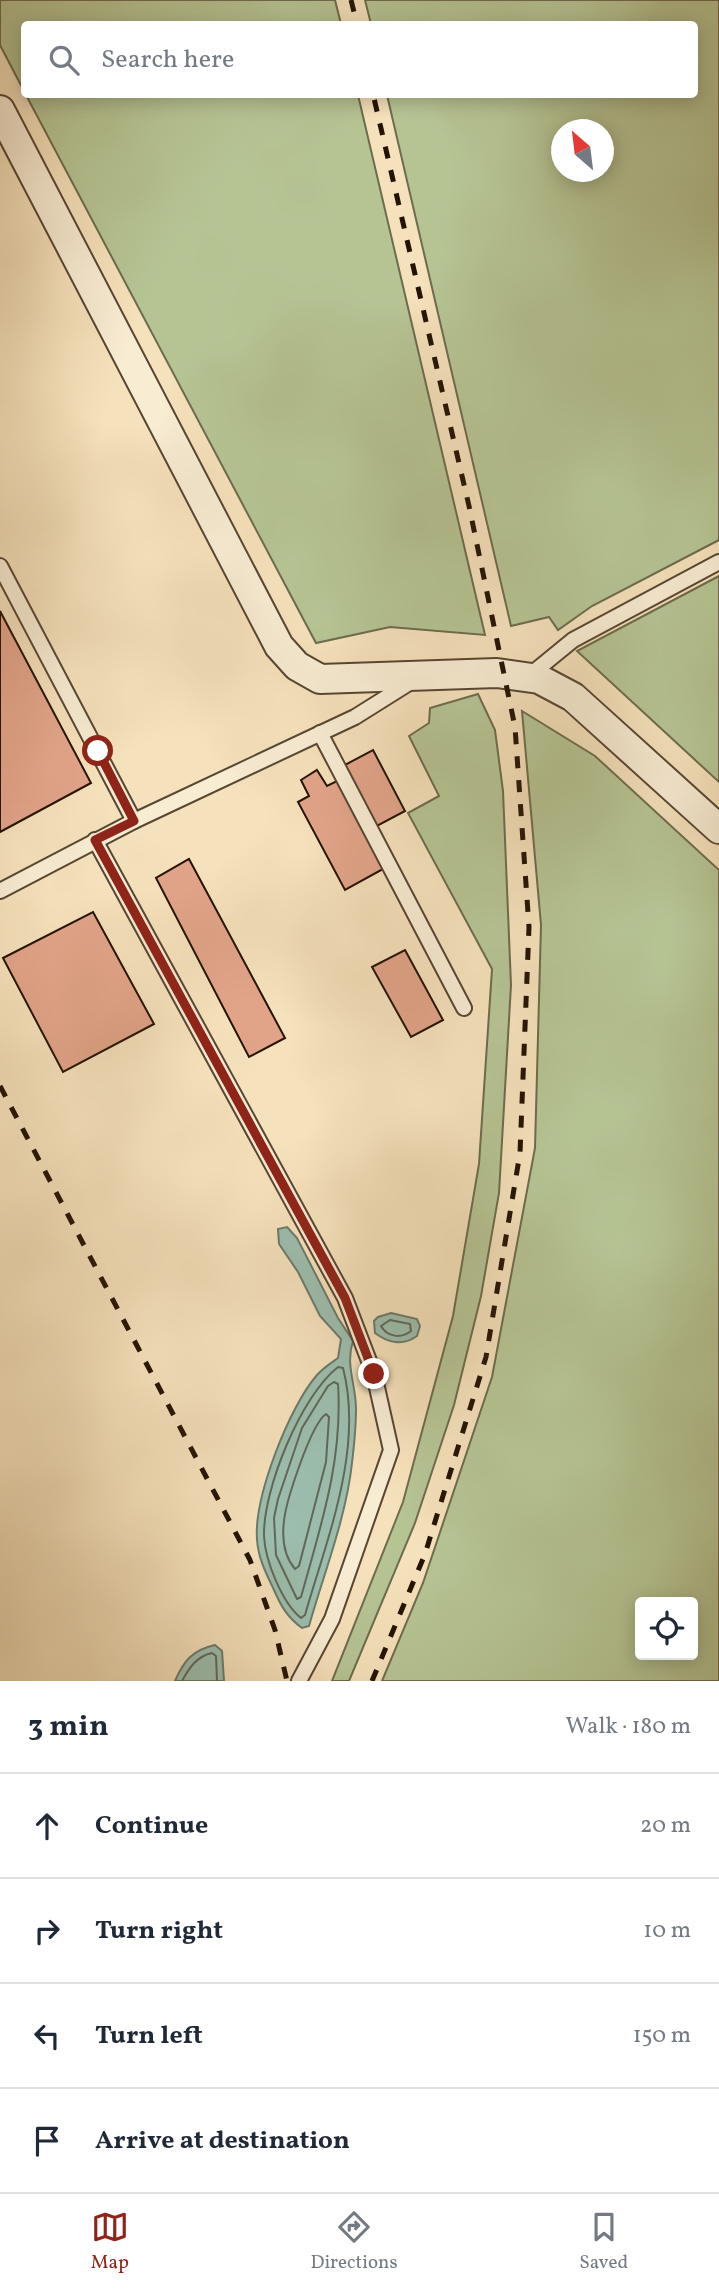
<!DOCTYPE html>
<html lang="en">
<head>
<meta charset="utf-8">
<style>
  :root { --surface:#fff; --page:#f6f6f7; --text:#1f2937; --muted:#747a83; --line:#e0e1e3; --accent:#8f2418 }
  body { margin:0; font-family:Vollkorn,serif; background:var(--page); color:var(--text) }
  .controls { position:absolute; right:21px; bottom:21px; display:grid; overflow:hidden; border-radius:7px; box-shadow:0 4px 18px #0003 }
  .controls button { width:63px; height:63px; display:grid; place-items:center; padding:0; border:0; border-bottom:2px solid var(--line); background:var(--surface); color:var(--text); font:35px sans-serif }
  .compass { position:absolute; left:551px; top:119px; width:63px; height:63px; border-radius:50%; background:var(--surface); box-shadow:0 4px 18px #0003; rotate:332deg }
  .stop { position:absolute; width:21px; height:21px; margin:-16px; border:5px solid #8f2418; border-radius:50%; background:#fff }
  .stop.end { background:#8f2418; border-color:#fff; box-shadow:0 2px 7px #0008 }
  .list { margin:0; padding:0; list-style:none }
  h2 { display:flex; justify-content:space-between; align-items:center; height:91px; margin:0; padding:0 28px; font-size:30px }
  h2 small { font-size:23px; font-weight:400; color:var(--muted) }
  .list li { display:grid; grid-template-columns:46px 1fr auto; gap:21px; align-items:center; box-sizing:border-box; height:105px; padding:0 28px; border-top:2px solid var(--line) }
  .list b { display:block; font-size:26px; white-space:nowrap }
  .list em { font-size:23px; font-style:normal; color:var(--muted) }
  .icon { flex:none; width:38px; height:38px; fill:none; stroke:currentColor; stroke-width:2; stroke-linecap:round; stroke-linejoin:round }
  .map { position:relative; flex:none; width:719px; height:1681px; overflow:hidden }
  .search { position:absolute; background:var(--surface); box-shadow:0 4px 18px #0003; left:21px; right:21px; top:21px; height:77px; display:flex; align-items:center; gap:18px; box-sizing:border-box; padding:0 24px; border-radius:7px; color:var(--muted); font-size:26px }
  .sheet { height:511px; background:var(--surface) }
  nav { display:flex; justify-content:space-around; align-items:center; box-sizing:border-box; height:98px; border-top:2px solid var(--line); background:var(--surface); font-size:19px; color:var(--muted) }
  nav a { display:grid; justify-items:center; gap:4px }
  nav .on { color:var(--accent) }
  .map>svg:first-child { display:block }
</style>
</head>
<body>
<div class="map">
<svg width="719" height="1681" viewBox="0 0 719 1681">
  <rect width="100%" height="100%" fill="#f5e1bb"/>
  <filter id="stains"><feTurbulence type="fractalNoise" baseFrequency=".00286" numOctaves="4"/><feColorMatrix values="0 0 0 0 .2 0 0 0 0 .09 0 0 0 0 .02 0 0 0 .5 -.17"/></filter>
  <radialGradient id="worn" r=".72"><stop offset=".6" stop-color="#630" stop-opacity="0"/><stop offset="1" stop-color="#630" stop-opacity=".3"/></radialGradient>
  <g fill="#b6c494" stroke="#6d6c4c" stroke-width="2" fill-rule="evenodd">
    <path d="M 0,0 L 335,0 L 341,24 L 24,24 L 24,91 L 0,45 Z"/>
    <path d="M 365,0 L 719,0 L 719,540 L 592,606 L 558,630 L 549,617 L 511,626 L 387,95 L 694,94 L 694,24 L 371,24 ZM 562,130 L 604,130 L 604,172 L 562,172 Z"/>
    <path d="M 26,95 L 358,95 L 485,635 L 390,627 L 316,643 Z"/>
    <path d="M 719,576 L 719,782 L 577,651 Z"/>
    <path d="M 478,694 L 495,730 L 503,791 L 511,985 L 499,1193 L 481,1296 L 454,1405 L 415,1523 L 349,1681 L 332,1681 L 403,1502 L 453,1316 L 479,1164 L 492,969 L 408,813 L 439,796 L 409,736 L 429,723 L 430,708 Z"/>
    <path d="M 522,711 L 595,756 L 719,870 L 719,1681 L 382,1681 L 423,1583 L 492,1377 L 535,1148 L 541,925 ZM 640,1602 L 693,1602 L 693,1655 L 640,1655 Z"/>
  </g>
  <g fill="#9cbeae" stroke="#6c7a6a" stroke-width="2">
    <path d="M 287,1227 L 297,1238 L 338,1318 L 353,1341 C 345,1365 356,1384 356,1409 C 356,1427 354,1446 352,1463 C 346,1518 324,1573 309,1626 L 302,1628 C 287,1617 281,1606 274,1590 C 266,1573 258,1558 257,1539 C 254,1497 289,1407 317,1375 C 323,1368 331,1363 338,1358 L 341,1339 L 320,1316 L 298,1272 L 279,1244 L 278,1229 Z"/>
    <path d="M 391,1313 L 417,1319 L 420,1326 L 417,1336 C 403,1346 388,1343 375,1333 L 374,1321 L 378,1317 Z"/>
    <path d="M 215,1645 L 222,1651 L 224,1681 L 175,1681 C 184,1660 193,1650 215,1645 Z"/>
  </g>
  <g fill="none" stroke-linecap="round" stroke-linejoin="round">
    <g stroke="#606859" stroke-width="2">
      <path d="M 390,1320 L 410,1324 L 411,1331 C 401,1339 387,1337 381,1326 Z"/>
      <path d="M 338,1367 L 343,1368 C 364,1449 327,1538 305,1615 L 301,1618 C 282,1603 265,1560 264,1536 C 263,1489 301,1396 338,1367 Z"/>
      <path d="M 334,1382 L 338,1384 C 343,1460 321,1525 301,1597 L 297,1599 L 276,1555 L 274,1518 L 278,1499 L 302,1428 L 328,1386 Z"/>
      <path d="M 326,1414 L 329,1417 L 326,1462 L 299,1566 L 295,1569 C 284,1556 282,1537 284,1521 C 286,1501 311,1424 326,1414 Z"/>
      <path d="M 182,1681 C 189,1668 197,1656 212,1653 L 216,1656 L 217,1681"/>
    </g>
  </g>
  <g fill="#e2a489" stroke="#241304" stroke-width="2">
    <path d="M 0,611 L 91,783 L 0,832 Z"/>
    <path d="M 373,750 L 405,811 L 375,827 L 343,766 Z"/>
    <path d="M 317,770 L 327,786 L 339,780 L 383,869 L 345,890 L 298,802 L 309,796 L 301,780 Z"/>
    <path d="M 189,859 L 285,1038 L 249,1057 L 156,878 Z"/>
    <path d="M 93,912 L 154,1024 L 63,1072 L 3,958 Z"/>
    <path d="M 405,950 L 443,1020 L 411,1037 L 372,967 Z"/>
  </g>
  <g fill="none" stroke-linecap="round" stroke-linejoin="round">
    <defs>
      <g id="service">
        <path d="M 0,566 L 134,821 L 355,717 L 414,680"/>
        <path d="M 529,676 L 573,640 L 719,562"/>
        <path d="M 320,733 L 464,1008"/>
        <path d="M 95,840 L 345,1298 L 374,1374 L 391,1450 L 332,1619 L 299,1681"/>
        <path d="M 0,891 L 134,821"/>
      </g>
      <path id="minor" d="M 0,110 L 279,646 L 297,666 L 320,679 L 497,673 L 539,679 L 573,697 L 719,829"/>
    </defs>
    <use href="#service" stroke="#584632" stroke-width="18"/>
    <use href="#minor" stroke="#584632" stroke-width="32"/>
    <use href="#service" stroke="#f8ecd3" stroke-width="14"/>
    <use href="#minor" stroke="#f8ecd3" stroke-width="28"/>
    <g stroke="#241304" stroke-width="5" stroke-dasharray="12 12" stroke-linecap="butt">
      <path d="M 351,0 L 357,24"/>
      <path d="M 0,1086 L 250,1560 L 275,1630 L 287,1681"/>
      <path d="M 372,1681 L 425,1554 L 486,1357 L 520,1153 L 529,927 L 515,727 L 469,506 L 373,94"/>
    </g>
  </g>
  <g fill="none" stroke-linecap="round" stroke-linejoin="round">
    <path stroke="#8f2418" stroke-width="9" d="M 98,751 L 134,821 L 95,840 L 345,1298 L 374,1374"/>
  </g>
  <rect width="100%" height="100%" filter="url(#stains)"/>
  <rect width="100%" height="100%" fill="url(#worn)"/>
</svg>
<div class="controls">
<button><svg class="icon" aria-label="locate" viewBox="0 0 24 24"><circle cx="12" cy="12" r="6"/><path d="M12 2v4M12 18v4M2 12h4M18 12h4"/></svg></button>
</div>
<svg class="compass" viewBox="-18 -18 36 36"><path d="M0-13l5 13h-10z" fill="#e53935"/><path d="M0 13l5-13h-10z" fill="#747a83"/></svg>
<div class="stop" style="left:98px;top:751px"></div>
<div class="stop end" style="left:374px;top:1374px"></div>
<div class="search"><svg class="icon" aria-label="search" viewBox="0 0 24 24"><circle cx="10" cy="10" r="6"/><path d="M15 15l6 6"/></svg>Search here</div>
</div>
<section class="sheet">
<h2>3 min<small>Walk · 180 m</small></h2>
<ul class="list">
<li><svg class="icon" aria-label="ahead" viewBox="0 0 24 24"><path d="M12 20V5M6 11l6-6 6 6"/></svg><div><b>Continue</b></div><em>20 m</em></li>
<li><svg class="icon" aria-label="right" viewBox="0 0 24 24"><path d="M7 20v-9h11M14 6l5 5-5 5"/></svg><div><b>Turn right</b></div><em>10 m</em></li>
<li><svg class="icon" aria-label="left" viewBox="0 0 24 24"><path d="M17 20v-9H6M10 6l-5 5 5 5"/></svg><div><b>Turn left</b></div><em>150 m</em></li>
<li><svg class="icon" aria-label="arrive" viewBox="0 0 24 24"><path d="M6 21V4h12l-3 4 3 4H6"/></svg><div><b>Arrive at destination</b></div></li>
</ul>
</section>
<nav>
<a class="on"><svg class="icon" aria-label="map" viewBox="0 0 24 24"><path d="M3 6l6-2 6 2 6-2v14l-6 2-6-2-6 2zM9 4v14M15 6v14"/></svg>Map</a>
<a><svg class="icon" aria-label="directions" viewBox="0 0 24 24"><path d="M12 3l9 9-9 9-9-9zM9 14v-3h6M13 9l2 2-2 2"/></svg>Directions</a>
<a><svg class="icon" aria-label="saved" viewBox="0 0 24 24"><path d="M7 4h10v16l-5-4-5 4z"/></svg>Saved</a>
</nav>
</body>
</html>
